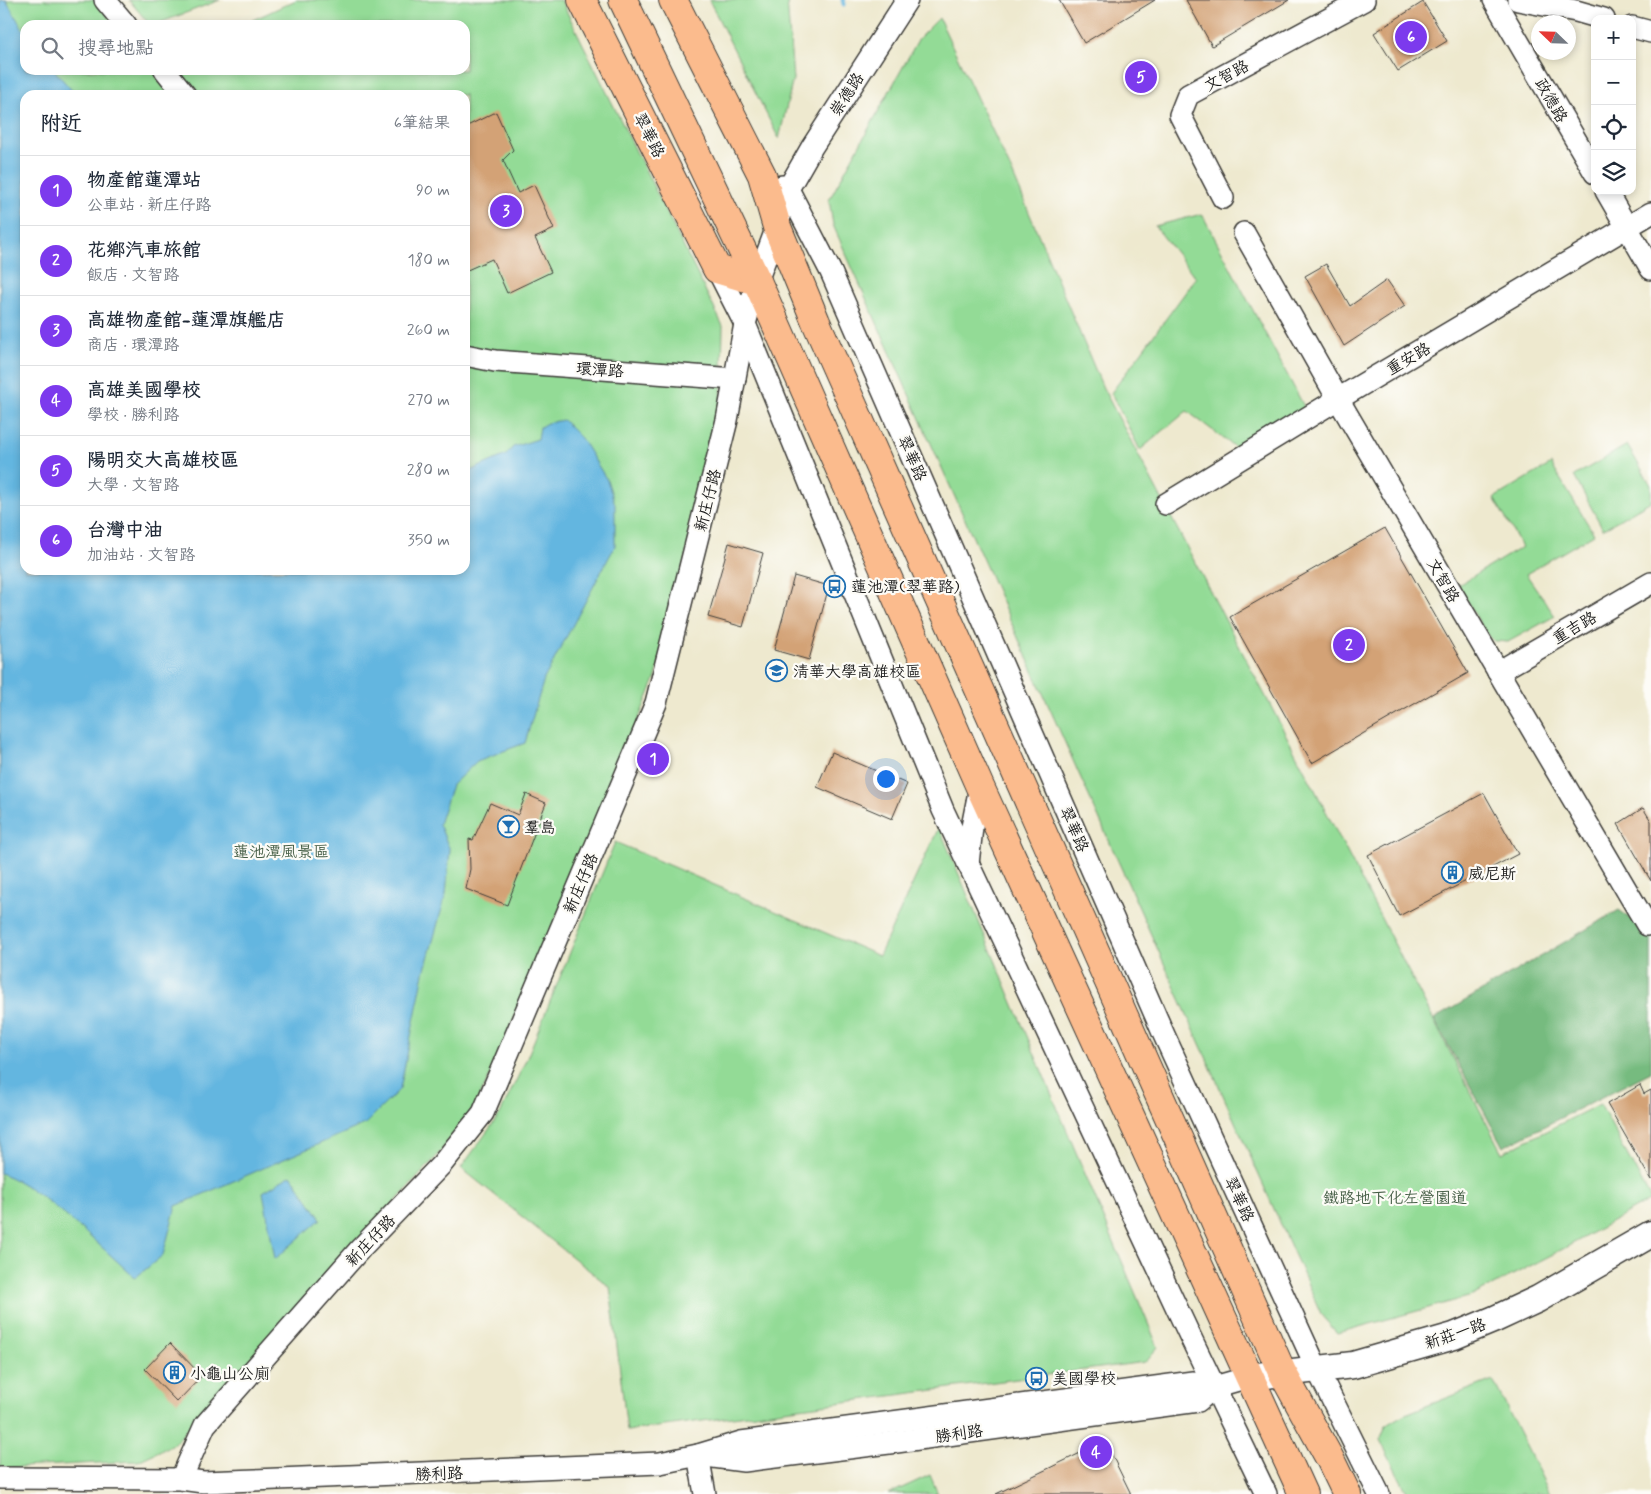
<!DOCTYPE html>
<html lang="zh-TW">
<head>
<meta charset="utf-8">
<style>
  :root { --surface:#fff; --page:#f6f6f7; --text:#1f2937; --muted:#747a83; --line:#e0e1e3; --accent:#7c3aed }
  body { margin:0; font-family:Mynerve,"LXGW WenKai TC",sans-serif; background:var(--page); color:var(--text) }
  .controls { position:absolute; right:15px; top:15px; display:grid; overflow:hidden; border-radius:10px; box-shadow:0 2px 8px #0003 }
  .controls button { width:45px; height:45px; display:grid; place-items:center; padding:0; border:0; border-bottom:1px solid var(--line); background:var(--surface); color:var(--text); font:25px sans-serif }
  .compass { position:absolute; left:1531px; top:15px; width:45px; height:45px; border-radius:50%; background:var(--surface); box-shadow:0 2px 8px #0003; rotate:293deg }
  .you { position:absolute; left:885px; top:778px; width:18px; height:18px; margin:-12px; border:4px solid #fff; border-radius:50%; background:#1a73e8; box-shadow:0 0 0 8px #1a73e833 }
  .badge { display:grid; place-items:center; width:32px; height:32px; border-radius:50%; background:var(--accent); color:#fff; font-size:16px; font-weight:700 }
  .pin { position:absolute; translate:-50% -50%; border:2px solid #fff; box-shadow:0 1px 5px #0006 }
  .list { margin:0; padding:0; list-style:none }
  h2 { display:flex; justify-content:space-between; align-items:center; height:65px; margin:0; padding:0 20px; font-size:21px }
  h2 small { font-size:16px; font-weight:400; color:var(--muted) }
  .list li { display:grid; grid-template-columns:32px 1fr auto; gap:15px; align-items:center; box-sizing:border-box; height:70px; padding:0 20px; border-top:1px solid var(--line) }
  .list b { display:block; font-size:19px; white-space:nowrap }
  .list p { margin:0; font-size:16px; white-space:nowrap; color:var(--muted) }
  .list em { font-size:16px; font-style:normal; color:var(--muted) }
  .icon { flex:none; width:28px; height:28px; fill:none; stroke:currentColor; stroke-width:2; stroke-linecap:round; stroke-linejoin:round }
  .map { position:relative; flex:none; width:1651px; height:1494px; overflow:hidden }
  .search { position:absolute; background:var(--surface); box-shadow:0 2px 8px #0003; left:20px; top:20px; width:450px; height:55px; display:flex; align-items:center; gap:12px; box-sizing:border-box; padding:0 18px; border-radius:15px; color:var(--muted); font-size:19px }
  .panel { position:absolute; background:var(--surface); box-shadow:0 2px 8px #0003; left:20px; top:90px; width:450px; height:485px; border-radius:15px }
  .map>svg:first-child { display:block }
</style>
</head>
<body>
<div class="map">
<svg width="1651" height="1494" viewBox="0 0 1651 1494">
  <rect width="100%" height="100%" fill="#fdfcf7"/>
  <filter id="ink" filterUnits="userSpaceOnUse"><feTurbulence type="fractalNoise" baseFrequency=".02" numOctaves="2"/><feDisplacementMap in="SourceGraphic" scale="10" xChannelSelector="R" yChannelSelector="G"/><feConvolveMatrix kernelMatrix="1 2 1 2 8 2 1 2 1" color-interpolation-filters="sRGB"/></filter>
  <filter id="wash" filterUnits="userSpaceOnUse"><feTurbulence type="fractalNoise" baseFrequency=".0096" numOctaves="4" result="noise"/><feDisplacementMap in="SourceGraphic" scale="20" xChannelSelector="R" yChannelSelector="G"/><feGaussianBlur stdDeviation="1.12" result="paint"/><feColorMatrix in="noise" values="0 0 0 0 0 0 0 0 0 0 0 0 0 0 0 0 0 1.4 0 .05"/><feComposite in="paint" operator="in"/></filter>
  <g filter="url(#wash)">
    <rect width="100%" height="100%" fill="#eee9cf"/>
    <g fill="#93db96" stroke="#587c59" fill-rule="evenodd">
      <path d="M 0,0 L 95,0 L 115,25 L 25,25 L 25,70 L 465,70 L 465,25 L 242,25 L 296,0 L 561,0 L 723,326 L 721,411 L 656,677 L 491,1074 L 470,1115 L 437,1156 L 174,1444 L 138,1461 L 0,1468 ZM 25,95 L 465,95 L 465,570 L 25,570 Z"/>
      <path d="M 129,0 L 220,0 L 154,25 L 150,25 Z"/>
      <path d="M 709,0 L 787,0 L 793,79 L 779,139 Z"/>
      <path d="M 939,18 L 1012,172 L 1103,388 L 1315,790 L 1502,1153 L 1600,1104 L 1651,1199 L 1651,1200 L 1563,1249 L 1472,1296 L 1337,1333 L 1322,1316 L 833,225 L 829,200 L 919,38 Z"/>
      <path d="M 1202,214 L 1307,412 L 1240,451 L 1187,411 L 1140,450 L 1111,393 L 1196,278 L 1155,226 Z"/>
      <path d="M 1627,445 L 1651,485 L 1651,501 L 1603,529 L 1574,476 Z"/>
      <path d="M 1551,464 L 1594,534 L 1526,574 L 1555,616 L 1508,642 L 1494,641 L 1486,634 L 1458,585 L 1522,547 L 1494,498 Z"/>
      <path d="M 939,827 L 1158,1347 L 1145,1362 L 627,1431 L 610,1287 L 461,1168 L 500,1114 L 527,1058 L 615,842 L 879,956 Z"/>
      <path d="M 1493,1380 L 1550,1494 L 1408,1494 L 1380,1440 L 1386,1425 L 1403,1415 Z"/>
      <path d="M 930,1475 L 938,1494 L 889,1494 Z"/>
    </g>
    <path fill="#76bb7f" stroke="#496c4e" d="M 1619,910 L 1651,933 L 1651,1072 L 1503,1147 L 1434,1019 Z"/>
    <g fill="#64b6e0" stroke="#40697e">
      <path d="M 0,0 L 6,0 L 25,33 L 25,70 L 54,70 L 76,95 L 25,95 L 25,570 L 465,570 L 465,473 L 506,455 L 513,447 L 538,439 L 540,427 L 547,423 L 563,420 L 581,438 L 607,480 L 615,504 L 615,546 L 544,679 L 525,743 L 477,761 L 452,785 L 439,824 L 450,850 L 446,894 L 424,973 L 400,1089 L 365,1124 L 176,1206 L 163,1255 L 135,1278 C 114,1258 93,1239 71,1220 C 49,1202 27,1183 0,1173 Z"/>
      <path d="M 291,1175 L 321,1219 L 275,1259 L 263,1192 Z"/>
    </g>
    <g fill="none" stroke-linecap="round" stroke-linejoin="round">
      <path stroke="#64b6e0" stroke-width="5" d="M 843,0 L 844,4"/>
    </g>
    <g id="blocks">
      <g fill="#d3a276">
        <path d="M 1059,0 L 1155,0 L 1084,43 Z"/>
        <path d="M 1186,0 L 1289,0 L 1212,46 Z"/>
        <path d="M 1423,2 L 1447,41 L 1398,71 L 1374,33 Z"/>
        <path d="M 496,112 L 513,150 L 503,160 L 518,193 L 534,185 L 554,229 L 535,238 L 551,272 L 507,293 L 492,259 L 465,271 L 465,127 Z"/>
        <path d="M 1326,264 L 1350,306 L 1387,280 L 1405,306 L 1344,346 L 1305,276 Z"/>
        <path d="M 1385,528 L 1468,673 L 1312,763 L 1230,617 Z"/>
        <path d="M 729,543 L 763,553 L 743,627 L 708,617 Z"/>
        <path d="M 794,576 L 829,586 L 809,660 L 774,650 Z"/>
        <path d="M 832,752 L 907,784 L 892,819 L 817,787 Z"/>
        <path d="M 1484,793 L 1518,854 L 1399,916 L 1368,855 Z"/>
        <path d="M 526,794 L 546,803 L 507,905 L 466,889 L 470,869 L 469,839 L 473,840 L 490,803 L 518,815 Z"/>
        <path d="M 1643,808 L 1651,821 L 1651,881 L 1618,824 Z"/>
        <path d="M 1640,1085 L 1644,1094 L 1651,1090 L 1651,1180 L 1607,1104 Z"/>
        <path d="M 170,1343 L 202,1376 L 177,1402 L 145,1369 Z"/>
        <path d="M 1105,1441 L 1131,1494 L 996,1494 Z"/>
      </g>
    </g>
  </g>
  <g filter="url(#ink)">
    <use href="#blocks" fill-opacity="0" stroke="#3c3b37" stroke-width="1"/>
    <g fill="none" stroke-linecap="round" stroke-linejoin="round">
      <defs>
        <g id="minor">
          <path d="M 105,0 L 126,25"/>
          <path d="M 1494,0 L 1595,173"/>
          <path d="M 1518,0 L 1576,11 L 1604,19"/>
          <path d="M 1632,27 L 1651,32"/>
          <path d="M 165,70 L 185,95"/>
          <path d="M 782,186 L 788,189 L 831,272 L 1164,1035 L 1317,1369 L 1379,1494"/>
          <path d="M 1606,191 L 1651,269"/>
          <path d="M 1223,198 L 1180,115 L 1188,95 L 1364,0"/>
          <path d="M 1244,233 L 1338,399 L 1647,925"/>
          <path d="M 717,269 L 745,324 L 943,810 L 1189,1334 L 1266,1494"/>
          <path d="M 465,355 L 495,361 L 735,379"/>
          <path d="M 1166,504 L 1338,399 L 1651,213"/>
          <path d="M 1498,672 L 1651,583"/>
          <path d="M 968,864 L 972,827 L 980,787"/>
          <path d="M 698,1455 L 705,1494"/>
          <path d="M 706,1456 L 744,1461 L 889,1443 L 1198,1401 L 1214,1387 L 1249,1377"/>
          <path d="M 0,1478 L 181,1479 L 203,1482 L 230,1481 L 660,1463 L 698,1455 L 741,1442 L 1193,1382 L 1214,1387"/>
          <path d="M 181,1479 L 205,1425 L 361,1248 L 442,1164 L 483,1113 L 656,703 L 727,420 L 745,324 L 757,281 L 777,227 L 788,189 L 812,147 L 907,0"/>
        </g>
        <path id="tertiary" d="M 1249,1377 L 1353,1365 L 1454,1336 L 1495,1319 L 1538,1299 L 1651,1234"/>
        <g id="primary">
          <path d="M 582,0 L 717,269 L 757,281 L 980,787 L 1303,1494"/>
          <path d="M 673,0 L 762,175 L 777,227 L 816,322 L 1282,1372 L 1330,1459 L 1347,1494"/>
        </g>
        <path id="trunk" d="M 623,0 L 757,281"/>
      </defs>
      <use href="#minor" stroke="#3c3b37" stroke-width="24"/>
      <use href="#tertiary" stroke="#3c3b37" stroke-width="29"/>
      <use href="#primary" stroke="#3c3b37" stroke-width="30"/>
      <use href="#trunk" stroke="#3c3b37" stroke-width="30"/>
      <use href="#minor" stroke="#fff" stroke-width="21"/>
      <use href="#tertiary" stroke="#fff" stroke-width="26"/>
      <use href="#primary" stroke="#fbbb8d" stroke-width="28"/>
      <use href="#trunk" stroke="#fbbb8d" stroke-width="28"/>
    </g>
  </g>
  <defs>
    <symbol id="bus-ring" viewBox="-11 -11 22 22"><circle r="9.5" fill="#fdfcf7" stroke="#1f6fb2" stroke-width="1.5"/><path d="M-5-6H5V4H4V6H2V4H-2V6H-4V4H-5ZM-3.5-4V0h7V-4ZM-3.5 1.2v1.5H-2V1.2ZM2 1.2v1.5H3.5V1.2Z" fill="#1f6fb2"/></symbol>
    <symbol id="university-ring" viewBox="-11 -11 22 22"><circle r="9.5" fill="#fdfcf7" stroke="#1f6fb2" stroke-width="1.5"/><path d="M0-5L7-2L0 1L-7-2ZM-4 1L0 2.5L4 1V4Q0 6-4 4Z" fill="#1f6fb2"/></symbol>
    <symbol id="bar-ring" viewBox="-11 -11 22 22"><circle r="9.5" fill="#fdfcf7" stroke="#1f6fb2" stroke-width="1.5"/><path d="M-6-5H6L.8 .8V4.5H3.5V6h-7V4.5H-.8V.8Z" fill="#1f6fb2"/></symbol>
    <symbol id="building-ring" viewBox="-11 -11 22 22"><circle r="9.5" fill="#fdfcf7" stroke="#1f6fb2" stroke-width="1.5"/><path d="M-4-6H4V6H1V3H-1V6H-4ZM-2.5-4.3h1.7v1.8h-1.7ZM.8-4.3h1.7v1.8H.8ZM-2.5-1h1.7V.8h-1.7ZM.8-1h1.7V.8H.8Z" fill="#1f6fb2"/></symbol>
  </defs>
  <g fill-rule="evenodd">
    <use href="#bus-ring" x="822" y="574" width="25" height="25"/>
    <use href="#university-ring" x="764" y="658" width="25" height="25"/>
    <use href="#bar-ring" x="496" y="814" width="25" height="25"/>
    <use href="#building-ring" x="1440" y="860" width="25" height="25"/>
    <use href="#building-ring" x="162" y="1360" width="25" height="25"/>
    <use href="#bus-ring" x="1024" y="1366" width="25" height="25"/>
  </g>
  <g text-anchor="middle" stroke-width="4.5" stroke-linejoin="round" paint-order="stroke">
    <g font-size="16" fill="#1c1c1c" stroke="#fdfcf7">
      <text transform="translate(1226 75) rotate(-28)" y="6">文智路</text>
      <text transform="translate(846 94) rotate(-57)" y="6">崇德路</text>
      <text transform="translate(1552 100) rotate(60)" y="6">政德路</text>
      <text transform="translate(650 135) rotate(63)" y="6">翠華路</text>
      <text transform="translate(1408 358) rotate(-30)" y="6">重安路</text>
      <text transform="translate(600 369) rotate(4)" y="6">環潭路</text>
      <text transform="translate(913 458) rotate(66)" y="6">翠華路</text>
      <text transform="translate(707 500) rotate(-76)" y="6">新庄仔路</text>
      <text transform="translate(1444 580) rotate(60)" y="6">文智路</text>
      <text transform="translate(1574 627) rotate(-30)" y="6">重吉路</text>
      <text transform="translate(1075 829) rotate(66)" y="6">翠華路</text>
      <text transform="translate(580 883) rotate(-67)" y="6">新庄仔路</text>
      <text transform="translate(1240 1199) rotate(65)" y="6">翠華路</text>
      <text transform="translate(370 1240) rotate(-47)" y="6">新庄仔路</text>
      <text transform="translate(1455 1333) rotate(-19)" y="6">新莊一路</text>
      <text transform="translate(959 1433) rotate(-8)" y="6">勝利路</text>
      <text transform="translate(439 1473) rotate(-2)" y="6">勝利路</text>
    </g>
    <g font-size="16" fill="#1c1c1c" stroke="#fdfcf7" text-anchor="start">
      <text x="851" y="592">蓮池潭(翠華路)</text>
      <text x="793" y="677">清華大學高雄校區</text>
      <text x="524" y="833">羣島</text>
      <text x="1468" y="879">威尼斯</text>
      <text x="190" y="1379">小龜山公廁</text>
      <text x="1052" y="1384">美國學校</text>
    </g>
    <g font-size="16" fill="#465f47" stroke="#fdfcf7">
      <text x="281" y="857">蓮池潭風景區</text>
      <text x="1395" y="1203">鐵路地下化左營園道</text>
    </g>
  </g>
</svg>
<div class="controls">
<button>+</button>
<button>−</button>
<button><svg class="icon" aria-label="locate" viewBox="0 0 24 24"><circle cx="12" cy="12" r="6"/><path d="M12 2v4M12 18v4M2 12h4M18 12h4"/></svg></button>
<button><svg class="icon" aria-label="layers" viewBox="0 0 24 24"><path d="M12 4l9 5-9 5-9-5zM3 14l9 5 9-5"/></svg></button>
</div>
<svg class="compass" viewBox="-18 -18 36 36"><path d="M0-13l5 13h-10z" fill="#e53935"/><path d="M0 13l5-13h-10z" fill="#747a83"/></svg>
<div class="you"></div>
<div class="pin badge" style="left:653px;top:759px">1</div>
<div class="pin badge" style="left:1349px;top:645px">2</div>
<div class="pin badge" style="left:506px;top:211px">3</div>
<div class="pin badge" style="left:1096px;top:1452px">4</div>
<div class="pin badge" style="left:1141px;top:77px">5</div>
<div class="pin badge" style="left:1411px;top:37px">6</div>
<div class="search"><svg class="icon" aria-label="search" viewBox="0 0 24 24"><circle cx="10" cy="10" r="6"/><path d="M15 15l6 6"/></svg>搜尋地點</div>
<section class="panel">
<h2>附近<small>6筆結果</small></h2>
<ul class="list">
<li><span class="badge">1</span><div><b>物產館蓮潭站</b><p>公車站 · 新庄仔路</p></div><em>90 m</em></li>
<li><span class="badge">2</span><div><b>花鄉汽車旅館</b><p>飯店 · 文智路</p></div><em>180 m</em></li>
<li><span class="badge">3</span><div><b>高雄物產館-蓮潭旗艦店</b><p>商店 · 環潭路</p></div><em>260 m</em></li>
<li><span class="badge">4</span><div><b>高雄美國學校</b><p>學校 · 勝利路</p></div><em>270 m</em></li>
<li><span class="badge">5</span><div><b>陽明交大高雄校區</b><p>大學 · 文智路</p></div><em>280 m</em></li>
<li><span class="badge">6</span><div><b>台灣中油</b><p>加油站 · 文智路</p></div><em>350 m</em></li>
</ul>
</section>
</div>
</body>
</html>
